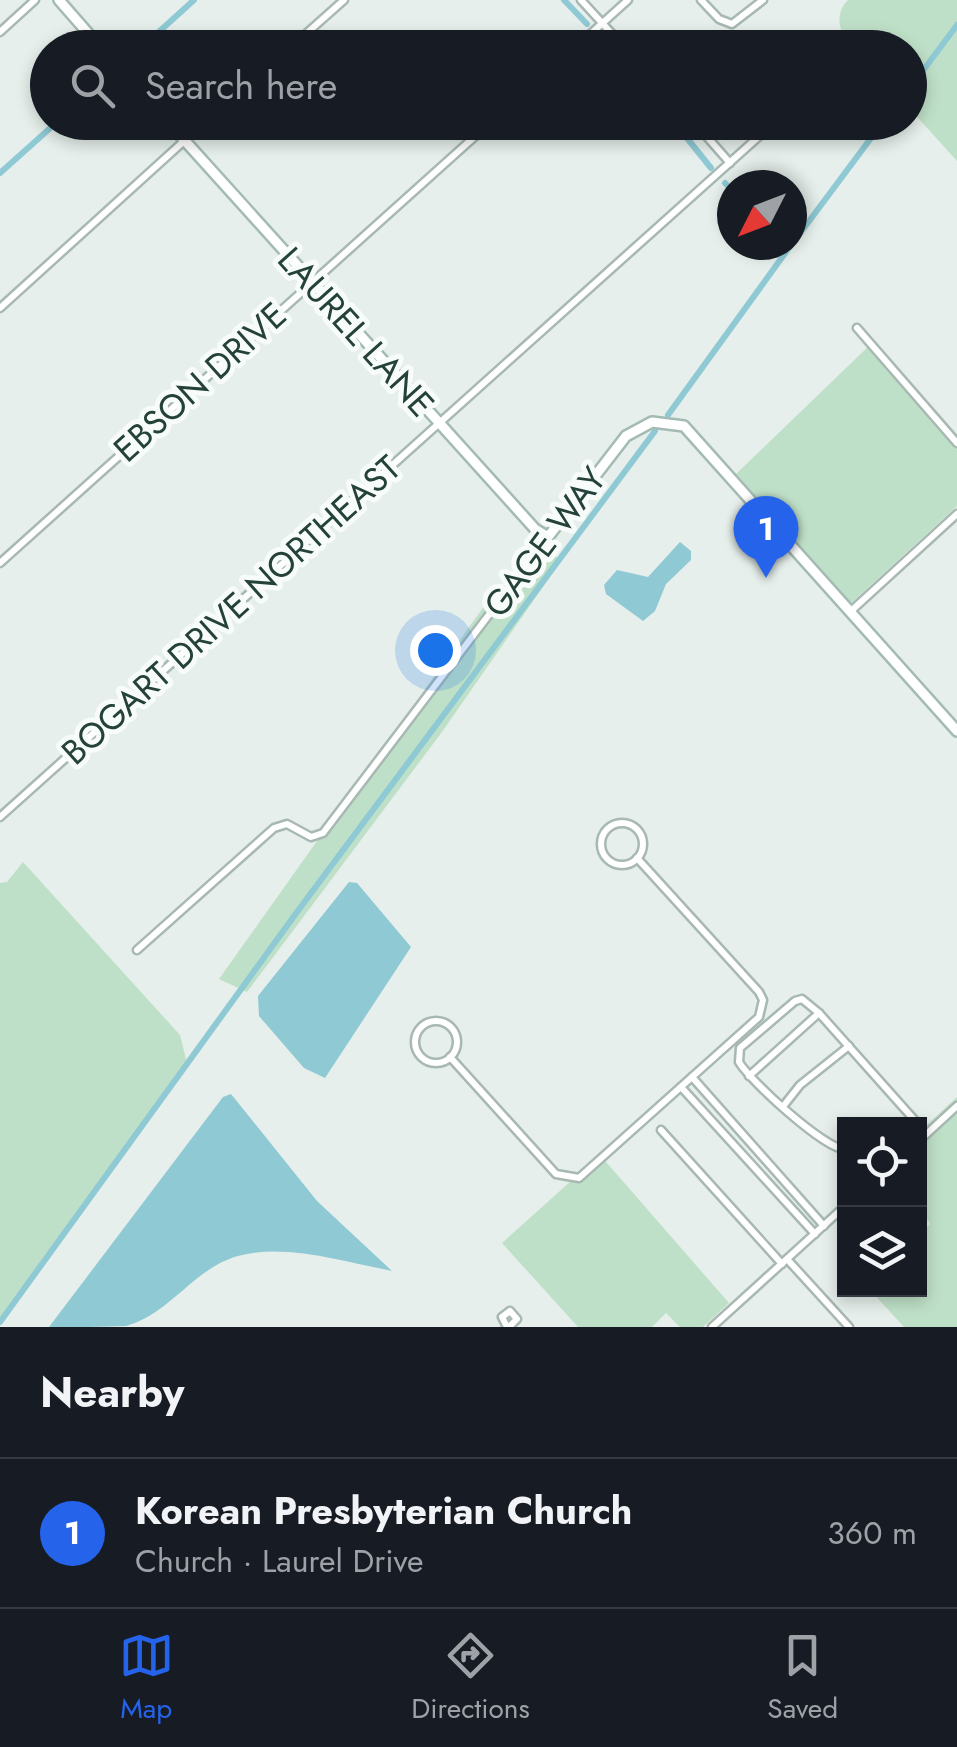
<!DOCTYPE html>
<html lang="en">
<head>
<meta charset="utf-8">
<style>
  :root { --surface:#171b24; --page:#20242c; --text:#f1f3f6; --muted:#9ea1a6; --line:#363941; --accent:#2563eb }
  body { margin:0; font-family:Jost,sans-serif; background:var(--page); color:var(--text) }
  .controls { position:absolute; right:30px; bottom:30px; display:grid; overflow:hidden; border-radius:0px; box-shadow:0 5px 15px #0003 }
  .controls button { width:90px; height:90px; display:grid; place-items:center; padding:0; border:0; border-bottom:2px solid var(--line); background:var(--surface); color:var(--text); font:50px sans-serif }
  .compass { position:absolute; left:717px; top:170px; width:90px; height:90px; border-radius:50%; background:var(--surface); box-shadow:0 5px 15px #0003; rotate:228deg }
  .you { position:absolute; left:435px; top:650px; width:35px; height:35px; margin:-25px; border:8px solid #fff; border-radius:50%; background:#1a73e8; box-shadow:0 0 0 15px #1a73e833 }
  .badge { display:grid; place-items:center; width:65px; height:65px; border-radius:50%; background:var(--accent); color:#fff; font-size:32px; font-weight:700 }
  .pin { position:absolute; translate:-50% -82px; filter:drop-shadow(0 2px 5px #0008) }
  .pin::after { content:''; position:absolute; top:52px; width:35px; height:30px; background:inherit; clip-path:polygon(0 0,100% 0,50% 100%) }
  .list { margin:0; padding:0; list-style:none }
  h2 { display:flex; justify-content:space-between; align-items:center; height:130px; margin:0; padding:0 40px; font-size:42px }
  h2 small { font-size:32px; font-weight:400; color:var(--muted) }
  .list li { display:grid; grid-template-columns:65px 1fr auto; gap:30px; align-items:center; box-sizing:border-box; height:150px; padding:0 40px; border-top:2px solid var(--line) }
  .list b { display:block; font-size:38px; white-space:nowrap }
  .list p { margin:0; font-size:32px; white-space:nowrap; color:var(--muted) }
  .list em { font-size:32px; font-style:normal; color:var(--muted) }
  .icon { flex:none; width:55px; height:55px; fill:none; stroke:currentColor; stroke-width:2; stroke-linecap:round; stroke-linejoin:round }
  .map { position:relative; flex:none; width:957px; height:1327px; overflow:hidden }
  .search { position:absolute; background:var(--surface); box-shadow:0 5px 15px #0003; left:30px; right:30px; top:30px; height:110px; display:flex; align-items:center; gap:25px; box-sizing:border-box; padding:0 35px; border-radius:55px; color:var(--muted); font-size:38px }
  .sheet { height:280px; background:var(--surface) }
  nav { display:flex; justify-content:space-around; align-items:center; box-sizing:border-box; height:140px; border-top:2px solid var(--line); background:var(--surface); font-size:28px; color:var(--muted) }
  nav a { display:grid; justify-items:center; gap:5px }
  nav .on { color:var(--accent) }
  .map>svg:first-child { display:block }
</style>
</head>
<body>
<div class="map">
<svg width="957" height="1327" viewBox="0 0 957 1327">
  <rect width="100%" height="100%" fill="#e6efeb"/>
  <g fill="#bfe0c8">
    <path d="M 848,0 L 957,0 L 957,161 L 910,109 L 910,48 L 878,47 L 849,41 C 837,30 836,11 848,0 Z"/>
    <path d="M 874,341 L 957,441 L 957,506 L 850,604 L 736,474 Z"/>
    <path d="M 551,550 L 558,559 L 554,571 L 442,732 L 247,992 L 219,979 L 482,609 Z"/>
    <path d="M 23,862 L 180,1035 L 187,1063 L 0,1319 L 0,883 L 7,882 Z"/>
    <path d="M 957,1097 L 957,1327 L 904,1327 L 870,1290 L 920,1290 L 920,1235 L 930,1224 L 920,1205 L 920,1131 Z"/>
    <path d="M 600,1155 L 729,1303 L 703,1327 L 680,1327 L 666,1313 L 652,1327 L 578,1327 L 502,1243 Z"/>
  </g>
  <g fill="#8ec9d4">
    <path d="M 680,542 L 691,551 L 691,560 L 666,584 L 655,611 L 643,621 L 606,594 L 604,585 L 617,570 L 648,577 Z"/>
    <path d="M 349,882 L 357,883 L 411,947 L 325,1078 L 304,1068 L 259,1016 L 258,996 Z"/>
    <path d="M 231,1094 L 317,1201 L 392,1271 C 344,1262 286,1243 238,1256 C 194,1268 170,1314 126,1326 C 104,1327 72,1327 49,1327 L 223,1097 Z"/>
  </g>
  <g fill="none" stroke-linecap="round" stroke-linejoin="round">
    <g stroke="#8ec9d4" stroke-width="6">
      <path d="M 564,0 L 587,24"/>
      <path d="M 600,38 L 608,48"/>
      <path d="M 141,48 L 194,0"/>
      <path d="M 910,88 L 957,25"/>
      <path d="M 674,122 L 711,168"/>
      <path d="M 0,173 L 57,122"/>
      <path d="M 725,183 L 732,190"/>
      <path d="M 792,244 L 883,122"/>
      <path d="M 668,415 L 791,245"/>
      <path d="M 0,1322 L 297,912 L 655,431"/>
    </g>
    <defs>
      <g id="street">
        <path d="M 581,0 L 625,48"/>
        <path d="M 701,0 L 719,19 L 732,24 L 763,0"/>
        <path d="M 0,32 L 35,0"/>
        <path d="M 290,48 L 344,0"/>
        <path d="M 575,48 L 628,0"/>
        <path d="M 694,122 L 730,163"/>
        <path d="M 0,308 L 205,122"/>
        <path d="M 857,328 L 957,443"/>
        <path d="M 0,563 L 491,122"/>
        <path d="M 851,611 L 957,514"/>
        <path d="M 0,817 L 775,122"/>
        <circle cx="622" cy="844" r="21"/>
        <path d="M 137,950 L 274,828 L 287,824 L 311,837 L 323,833 L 548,537"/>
        <circle cx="436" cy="1042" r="21"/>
        <path d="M 450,1057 L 556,1174 L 579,1178 L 759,1017 L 763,1000 L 759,992 L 637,858"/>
        <path d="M 749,1076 L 819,1013"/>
        <path d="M 692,1077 L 824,1226"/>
        <path d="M 681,1087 L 815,1234"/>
        <path d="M 785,1104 L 800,1085 L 849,1046"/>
        <path d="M 661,1130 L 782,1264"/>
        <path d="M 920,1140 L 957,1106"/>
        <path d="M 844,1149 C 824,1148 751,1082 739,1062 L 740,1048 L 795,1001 L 802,999 L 819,1013 L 918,1124"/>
        <path d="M 787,1259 L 849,1327"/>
        <path d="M 507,1327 L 502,1317 L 510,1311 L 517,1319 L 509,1327"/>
        <path d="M 712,1327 L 844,1207"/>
      </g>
      <g id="secondary">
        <path d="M 59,0 L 101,48"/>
        <path d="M 168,122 L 535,529 L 548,537 L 626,436 L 652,422 L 684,426 L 957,731"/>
      </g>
    </defs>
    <use href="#street" stroke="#a8b8b2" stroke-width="11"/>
    <use href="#secondary" stroke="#a4bbb3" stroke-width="14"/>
    <use href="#street" stroke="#fff" stroke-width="6"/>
    <use href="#secondary" stroke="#fff" stroke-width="9"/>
  </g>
  <g text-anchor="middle" stroke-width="10" stroke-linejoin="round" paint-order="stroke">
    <g font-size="35" fill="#24423a" stroke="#f7fbf9">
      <text transform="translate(356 332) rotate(48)" y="12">LAUREL LANE</text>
      <text transform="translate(200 382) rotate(-42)" y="12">EBSON DRIVE</text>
      <text transform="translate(545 542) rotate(-53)" y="12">GAGE WAY</text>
      <text transform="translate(231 610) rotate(-42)" y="12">BOGART DRIVE NORTHEAST</text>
    </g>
  </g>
</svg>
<div class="controls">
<button><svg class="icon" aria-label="locate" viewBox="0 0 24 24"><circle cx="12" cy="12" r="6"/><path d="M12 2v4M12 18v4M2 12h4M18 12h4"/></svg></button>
<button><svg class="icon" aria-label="layers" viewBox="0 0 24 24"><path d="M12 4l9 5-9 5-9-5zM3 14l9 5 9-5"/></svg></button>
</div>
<svg class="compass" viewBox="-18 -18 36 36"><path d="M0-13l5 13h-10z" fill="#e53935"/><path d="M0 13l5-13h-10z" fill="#9ea1a6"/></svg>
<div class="you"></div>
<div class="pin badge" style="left:766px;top:578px">1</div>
<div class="search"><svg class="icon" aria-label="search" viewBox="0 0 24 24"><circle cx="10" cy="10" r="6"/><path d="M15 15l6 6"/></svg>Search here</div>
</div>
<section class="sheet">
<h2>Nearby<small></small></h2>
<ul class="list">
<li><span class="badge">1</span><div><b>Korean Presbyterian Church</b><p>Church · Laurel Drive</p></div><em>360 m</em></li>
</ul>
</section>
<nav>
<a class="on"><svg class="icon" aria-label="map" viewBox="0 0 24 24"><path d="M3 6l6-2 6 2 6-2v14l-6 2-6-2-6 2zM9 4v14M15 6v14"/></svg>Map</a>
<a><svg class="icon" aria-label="directions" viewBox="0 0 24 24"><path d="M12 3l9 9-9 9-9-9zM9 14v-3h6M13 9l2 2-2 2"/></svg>Directions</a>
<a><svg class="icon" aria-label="saved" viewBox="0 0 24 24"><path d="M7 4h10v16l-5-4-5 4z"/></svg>Saved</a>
</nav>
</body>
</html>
